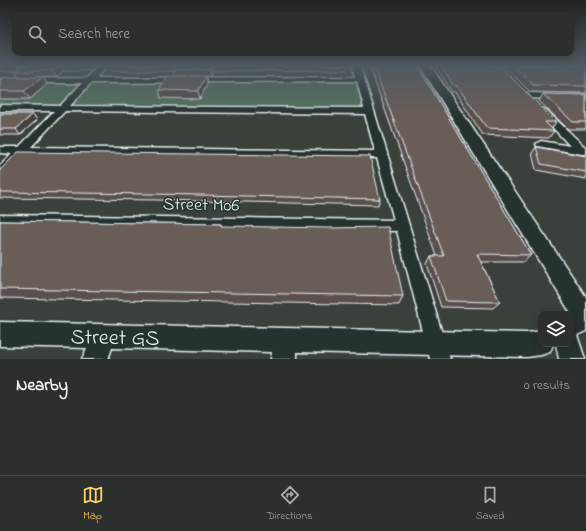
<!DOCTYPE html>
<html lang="en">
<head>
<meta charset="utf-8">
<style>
  :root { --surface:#2c302c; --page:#343834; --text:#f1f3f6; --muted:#a6a9a9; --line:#484b48; --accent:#ffd166 }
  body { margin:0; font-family:"Indie Flower",sans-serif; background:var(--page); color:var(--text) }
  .controls { position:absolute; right:12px; bottom:12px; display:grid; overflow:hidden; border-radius:8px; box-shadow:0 2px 10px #0003 }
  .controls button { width:36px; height:36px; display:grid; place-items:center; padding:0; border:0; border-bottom:1px solid var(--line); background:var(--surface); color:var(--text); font:20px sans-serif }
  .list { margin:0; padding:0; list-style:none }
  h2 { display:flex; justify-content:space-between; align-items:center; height:52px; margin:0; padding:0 16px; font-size:17px }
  h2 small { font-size:13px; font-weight:400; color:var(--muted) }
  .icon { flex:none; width:22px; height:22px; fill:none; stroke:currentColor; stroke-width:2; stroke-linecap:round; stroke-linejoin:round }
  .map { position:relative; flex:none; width:586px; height:359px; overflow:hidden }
  .search { position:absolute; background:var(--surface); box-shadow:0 2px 10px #0003; left:12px; right:12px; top:12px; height:44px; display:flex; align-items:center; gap:10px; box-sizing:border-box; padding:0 14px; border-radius:8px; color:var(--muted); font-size:15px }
  .sheet { height:116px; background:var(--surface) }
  nav { display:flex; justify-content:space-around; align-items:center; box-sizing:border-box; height:56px; border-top:1px solid var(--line); background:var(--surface); font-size:11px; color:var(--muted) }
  nav a { display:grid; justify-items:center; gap:2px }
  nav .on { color:var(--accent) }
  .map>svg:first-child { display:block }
</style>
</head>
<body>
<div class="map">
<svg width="586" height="359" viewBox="0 0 586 359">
  <rect width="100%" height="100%" fill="#3a403a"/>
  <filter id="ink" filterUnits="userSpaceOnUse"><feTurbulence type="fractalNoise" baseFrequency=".025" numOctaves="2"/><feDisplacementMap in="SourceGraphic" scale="8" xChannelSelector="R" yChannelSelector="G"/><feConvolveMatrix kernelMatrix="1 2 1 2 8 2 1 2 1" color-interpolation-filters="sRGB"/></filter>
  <g filter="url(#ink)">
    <path fill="#54755f" stroke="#9eb3ac" d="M 360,79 L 369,111 L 0,108 L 0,81 Z"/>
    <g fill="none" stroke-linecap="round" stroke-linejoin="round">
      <defs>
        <g id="street">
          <path d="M 99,65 L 108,65 L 96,78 L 355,77 L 352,65 L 360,65 L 450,359 L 430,359 L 397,231 L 0,225 L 0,215 L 394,220 L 377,158 L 25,154 L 4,176 L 0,177 L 0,166 L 12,154 L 0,153 L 0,147 L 19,147 L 54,111 L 0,111 L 0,105 L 60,106 L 82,83 L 0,83 L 0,79 L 87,78 ZM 357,81 L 364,108 L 70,106 L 91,83 ZM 65,111 L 365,114 L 375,151 L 31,147 Z"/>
          <path d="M 527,93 L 586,94 L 586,100 L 524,98 L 523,96 Z"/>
          <path d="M 543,109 L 546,110 L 586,148 L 586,154 L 582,154 L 537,146 L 536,144 L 541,141 L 570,146 L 540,114 L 538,112 Z"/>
        </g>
        <g id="secondary">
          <path d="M 420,65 L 430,65 L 586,297 L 586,331 L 577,335 L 585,359 L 559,359 L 556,344 L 571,344 L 571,314 L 567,314 L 570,312 Z"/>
          <path d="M 0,322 L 527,333 L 541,331 L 541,344 L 553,344 L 550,352 L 541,355 L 527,357 L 297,352 L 297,359 L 271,359 L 272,352 L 112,348 L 108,359 L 82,359 L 87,348 L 0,346 Z"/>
        </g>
      </defs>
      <use href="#street" stroke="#e8f1f8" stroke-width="3"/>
      <use href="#secondary" stroke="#e8f1f8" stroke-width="3"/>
      <use href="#street" fill="#26332d" fill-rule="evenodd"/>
      <use href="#secondary" fill="#26332d" fill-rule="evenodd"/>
    </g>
    <g fill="#5a504c" stroke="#e8f1f8">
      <path d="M 0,65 L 97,65 L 92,71 L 64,71 L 56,77 L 43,77 L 47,84 L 30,99 L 0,99 L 0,80 L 19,77 L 15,71 L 0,71 Z"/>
      <path d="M 103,65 L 348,65 L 347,70 L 213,71 L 211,76 L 206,76 L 207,84 L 200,99 L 161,98 L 159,90 L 175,76 L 174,71 L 105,71 Z"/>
      <path d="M 369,65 L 417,65 L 531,255 L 524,262 L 481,262 L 500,302 L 493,308 L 441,307 L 427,264 L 431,256 L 437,256 Z"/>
      <path d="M 435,65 L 499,65 L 556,122 L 552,128 L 554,131 L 549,138 L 483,135 L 455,92 L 452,92 Z"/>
      <path d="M 503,65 L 586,65 L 586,93 L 530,92 Z"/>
      <path d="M 543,94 L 586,95 L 586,129 L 568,129 L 539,101 Z"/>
      <path d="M 0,114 L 33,114 L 37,120 L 20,135 L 0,135 Z"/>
      <path d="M 536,147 L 586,156 L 586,179 L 536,170 L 532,153 Z"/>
      <path d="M 0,170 L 380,199 L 378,205 L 157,200 L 0,198 Z"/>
      <path d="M 0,221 L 221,224 L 221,226 L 403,296 L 399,305 L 0,298 Z"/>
    </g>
    <g fill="#4a413e" stroke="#e8f1f8">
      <path d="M 60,65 L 64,71 L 56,77 L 53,71 Z"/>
      <path d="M 89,65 L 97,65 L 92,71 Z"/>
      <path d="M 212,65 L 213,71 L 211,76 L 210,70 Z"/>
      <path d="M 206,76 L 207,84 L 200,99 L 198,91 Z"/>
      <path d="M 43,77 L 47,84 L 30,99 L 24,91 Z"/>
      <path d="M 33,114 L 37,120 L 20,135 L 16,129 Z"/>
    </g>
    <g fill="#695d58" stroke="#e8f1f8">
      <path d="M 7,65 L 60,65 L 53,71 L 15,71 L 23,66 Z"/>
      <path d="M 158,65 L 213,65 L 212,65 L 210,70 L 174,70 L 177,66 Z"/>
      <path d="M 373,65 L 417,65 L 531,255 L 477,254 L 500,302 L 446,301 L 431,256 L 444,256 Z"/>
      <path d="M 441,65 L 499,65 L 556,122 L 545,122 L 554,131 L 487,128 L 457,86 L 454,86 Z"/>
      <path d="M 513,65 L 586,65 L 586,86 L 533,85 Z"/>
      <path d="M 168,76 L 206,76 L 198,91 L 159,90 Z"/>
      <path d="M 4,77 L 43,77 L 24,91 L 0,91 L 0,80 Z"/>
      <path d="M 543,94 L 586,95 L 586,122 L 573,122 Z"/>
      <path d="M 0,114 L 33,114 L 16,129 L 0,129 Z"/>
      <path d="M 536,147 L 586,156 L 586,172 L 541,164 Z"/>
      <path d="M 18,152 L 370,156 L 380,199 L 154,194 L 0,192 L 0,170 Z"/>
      <path d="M 0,221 L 221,224 L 221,226 L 328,228 L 388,227 L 403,296 L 0,289 Z"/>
    </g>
  </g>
  <linearGradient id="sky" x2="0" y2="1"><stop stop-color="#202320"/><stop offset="0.56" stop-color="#4f5960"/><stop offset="1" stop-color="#4f5960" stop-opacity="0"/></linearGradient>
  <rect width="586" height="116" fill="url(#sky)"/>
  <g text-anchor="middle" stroke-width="3" stroke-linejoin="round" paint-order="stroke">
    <g font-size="18" fill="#e8f1f8" stroke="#26332d">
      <text transform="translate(201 204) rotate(1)" y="6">Street M06</text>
    </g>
    <g font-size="22" fill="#e8f1f8" stroke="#26332d">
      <text transform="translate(115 336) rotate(1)" y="8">Street GS</text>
    </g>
  </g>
</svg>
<div class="controls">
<button><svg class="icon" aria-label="layers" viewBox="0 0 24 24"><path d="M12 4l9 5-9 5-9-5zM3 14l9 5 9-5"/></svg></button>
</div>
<div class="search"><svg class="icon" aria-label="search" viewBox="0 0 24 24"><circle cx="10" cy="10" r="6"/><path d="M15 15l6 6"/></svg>Search here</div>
</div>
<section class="sheet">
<h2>Nearby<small>0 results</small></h2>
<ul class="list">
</ul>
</section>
<nav>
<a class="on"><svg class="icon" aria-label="map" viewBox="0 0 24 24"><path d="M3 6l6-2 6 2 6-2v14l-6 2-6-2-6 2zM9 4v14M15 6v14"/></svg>Map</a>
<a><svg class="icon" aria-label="directions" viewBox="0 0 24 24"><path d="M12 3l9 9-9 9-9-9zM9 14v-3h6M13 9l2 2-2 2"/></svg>Directions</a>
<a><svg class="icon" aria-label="saved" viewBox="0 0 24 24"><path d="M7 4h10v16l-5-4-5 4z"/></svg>Saved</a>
</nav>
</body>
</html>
